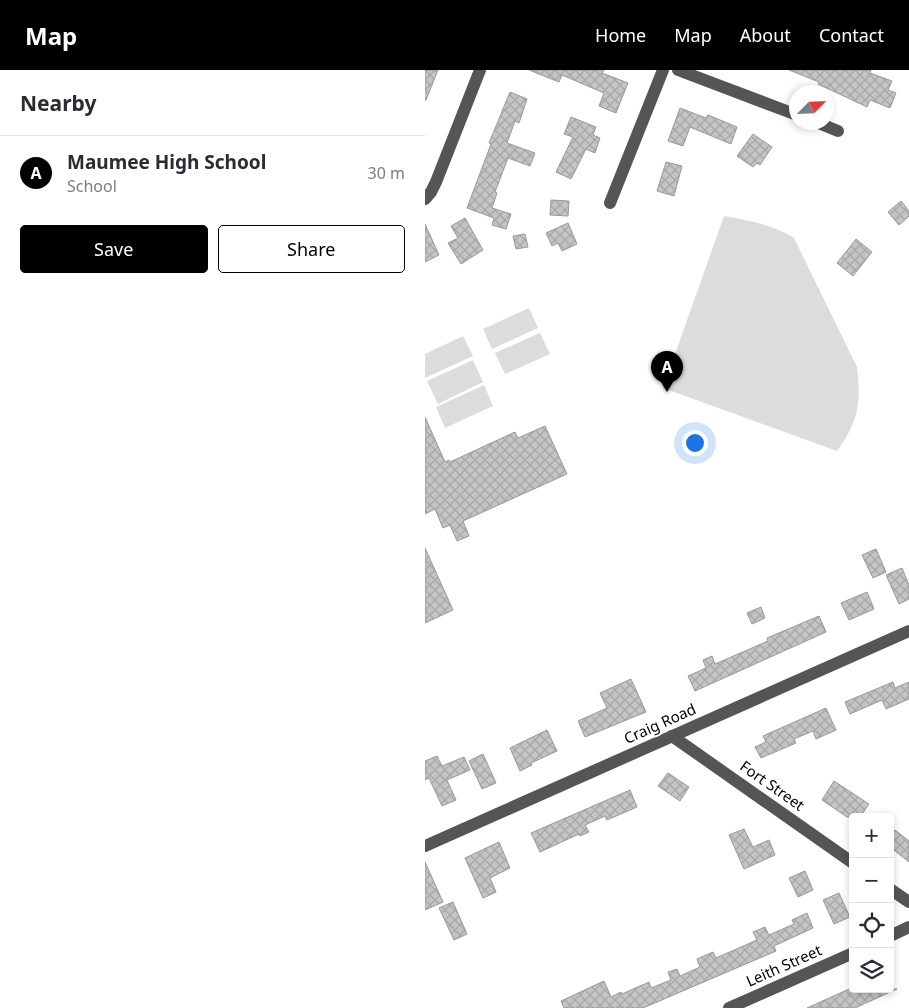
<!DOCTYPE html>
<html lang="en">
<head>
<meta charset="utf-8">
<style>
  :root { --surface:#fff; --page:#f7f7f7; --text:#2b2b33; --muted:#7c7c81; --line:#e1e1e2; --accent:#000 }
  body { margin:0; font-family:"Noto Sans",sans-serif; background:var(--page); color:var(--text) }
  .controls { position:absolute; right:15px; bottom:15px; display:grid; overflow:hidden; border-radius:5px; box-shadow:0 2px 8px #0003 }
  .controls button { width:45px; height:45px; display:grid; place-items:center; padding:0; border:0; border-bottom:1px solid var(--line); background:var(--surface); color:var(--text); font:25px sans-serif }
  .compass { position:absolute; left:364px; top:15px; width:45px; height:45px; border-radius:50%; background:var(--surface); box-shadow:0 2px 8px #0003; rotate:66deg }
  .you { position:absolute; left:269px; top:372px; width:18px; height:18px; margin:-12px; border:4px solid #fff; border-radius:50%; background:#1a73e8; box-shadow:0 0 0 8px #1a73e833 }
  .badge { display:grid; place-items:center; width:32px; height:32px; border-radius:50%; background:var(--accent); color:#fff; font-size:16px; font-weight:700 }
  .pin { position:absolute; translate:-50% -41px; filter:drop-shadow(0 1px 2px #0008) }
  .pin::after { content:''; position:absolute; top:26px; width:18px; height:15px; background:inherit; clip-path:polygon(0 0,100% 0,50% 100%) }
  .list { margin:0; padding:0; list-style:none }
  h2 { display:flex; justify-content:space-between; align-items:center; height:65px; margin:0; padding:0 20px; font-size:21px }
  h2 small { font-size:16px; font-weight:400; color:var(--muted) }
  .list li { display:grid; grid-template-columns:32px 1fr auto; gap:15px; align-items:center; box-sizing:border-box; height:75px; padding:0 20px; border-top:1px solid var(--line) }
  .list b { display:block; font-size:19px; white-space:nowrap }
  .list p { margin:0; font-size:16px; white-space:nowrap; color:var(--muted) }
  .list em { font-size:16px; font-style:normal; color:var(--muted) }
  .actions { display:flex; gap:10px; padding:15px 20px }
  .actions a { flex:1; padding:11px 0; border:1px solid var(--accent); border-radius:5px; text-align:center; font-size:18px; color:var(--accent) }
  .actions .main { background:var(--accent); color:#fff }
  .icon { flex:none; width:28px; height:28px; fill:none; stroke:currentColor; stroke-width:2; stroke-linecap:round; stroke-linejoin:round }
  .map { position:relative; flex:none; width:484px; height:938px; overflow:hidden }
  header { display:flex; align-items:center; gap:30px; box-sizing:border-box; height:70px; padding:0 25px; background:var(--accent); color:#fff }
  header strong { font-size:24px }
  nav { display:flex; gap:28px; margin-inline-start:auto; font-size:18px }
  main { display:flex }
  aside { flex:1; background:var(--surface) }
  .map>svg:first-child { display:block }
</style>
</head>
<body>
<header>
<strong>Map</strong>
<nav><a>Home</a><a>Map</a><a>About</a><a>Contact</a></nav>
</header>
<main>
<aside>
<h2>Nearby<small></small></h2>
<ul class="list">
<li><span class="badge">A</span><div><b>Maumee High School</b><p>School</p></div><em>30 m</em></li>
</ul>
<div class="actions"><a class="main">Save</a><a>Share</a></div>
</aside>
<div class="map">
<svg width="484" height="938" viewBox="0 0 484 938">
  <defs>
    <pattern id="building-cross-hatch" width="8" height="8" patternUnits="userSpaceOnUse" patternTransform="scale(1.25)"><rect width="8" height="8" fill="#c4c4c4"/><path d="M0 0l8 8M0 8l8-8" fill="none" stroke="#a7a7a7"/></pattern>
  </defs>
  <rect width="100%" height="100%" fill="#fff"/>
  <g fill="#dcdcdc">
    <path d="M 299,146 C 324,150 348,155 369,168 L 432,297 C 436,334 434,350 412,381 L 238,318 Z"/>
    <path d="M 104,238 L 113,258 L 67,279 L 58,259 Z"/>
    <path d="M 115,263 L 125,284 L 80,304 L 70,283 Z"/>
    <path d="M 38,266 L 48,286 L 0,308 L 0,284 Z"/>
    <path d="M 48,290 L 58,312 L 13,334 L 2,311 Z"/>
    <path d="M 59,315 L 68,336 L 20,358 L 11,337 Z"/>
  </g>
  <g fill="url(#building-cross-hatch)" stroke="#999">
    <path d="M 0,0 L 13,0 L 1,30 L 0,30 Z"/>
    <path d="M 104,0 L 179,0 L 177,3 L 203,13 L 191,43 L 174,36 L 179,23 L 137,5 L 134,12 Z"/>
    <path d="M 364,0 L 446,0 L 445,3 L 467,11 L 463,20 L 471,23 L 465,38 L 445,30 L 442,37 L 393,14 L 394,12 Z"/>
    <path d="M 85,22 L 102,29 L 94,53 L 90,51 L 82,73 L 110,83 L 105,96 L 83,88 L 70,122 L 72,123 L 67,138 L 86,144 L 81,159 L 67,155 L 69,148 L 42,138 L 66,74 L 64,73 Z"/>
    <path d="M 255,38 L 281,48 L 283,45 L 312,57 L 306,74 L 265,57 L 258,76 L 243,71 Z"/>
    <path d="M 146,47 L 171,57 L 168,65 L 175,68 L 170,83 L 161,79 L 146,109 L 131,102 L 148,67 L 139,64 Z"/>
    <path d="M 328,64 L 347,77 L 335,95 L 332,93 L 328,97 L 312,86 Z"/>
    <path d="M 241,92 L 257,96 L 249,126 L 232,121 Z"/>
    <path d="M 126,130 L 144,131 L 143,146 L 125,145 Z"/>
    <path d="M 476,131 L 484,141 L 484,146 L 474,155 L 463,142 Z"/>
    <path d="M 40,148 L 58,180 L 36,194 L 23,173 L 33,168 L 26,156 Z"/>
    <path d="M 143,153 L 152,174 L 137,181 L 133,173 L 127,176 L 121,163 Z"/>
    <path d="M 0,154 L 14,185 L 0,192 Z"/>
    <path d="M 100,164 L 103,177 L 91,179 L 88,166 Z"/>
    <path d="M 431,169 L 447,182 L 428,206 L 412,193 Z"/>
    <path d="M 0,347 L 20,392 L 24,390 L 25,392 L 90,362 L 93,368 L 120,356 L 142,404 L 38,451 L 44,466 L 32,471 L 25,455 L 18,458 L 10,439 L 0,444 Z"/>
    <path d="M 0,478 L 28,540 L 0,553 Z"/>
    <path d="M 451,479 L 461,502 L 448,508 L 437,485 Z"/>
    <path d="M 477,498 L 484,515 L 484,529 L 474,534 L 461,505 Z"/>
    <path d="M 442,522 L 449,539 L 424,550 L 416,533 Z"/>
    <path d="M 336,537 L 340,548 L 327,554 L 322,543 Z"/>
    <path d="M 394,546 L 401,562 L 270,621 L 263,606 L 281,598 L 278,590 L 287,586 L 290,594 L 343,571 L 342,568 Z"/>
    <path d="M 206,609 L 221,642 L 160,667 L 153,651 L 182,638 L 175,623 Z"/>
    <path d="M 468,612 L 470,618 L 484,612 L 484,629 L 461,639 L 457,630 L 425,644 L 420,632 Z"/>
    <path d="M 401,638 L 411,660 L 391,669 L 388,661 L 369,669 L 371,673 L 336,688 L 330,677 L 341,672 L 338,666 Z"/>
    <path d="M 122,660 L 132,681 L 106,693 L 107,695 L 95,701 L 85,678 Z"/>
    <path d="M 58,684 L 71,713 L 57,719 L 44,691 Z"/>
    <path d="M 12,686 L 17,696 L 39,687 L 45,700 L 22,710 L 31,730 L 17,736 L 4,708 L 0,710 L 0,691 Z"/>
    <path d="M 243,703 L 264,717 L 255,731 L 233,716 Z"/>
    <path d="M 409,711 L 444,734 L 435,747 L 422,747 L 397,730 Z"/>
    <path d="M 205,720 L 212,737 L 182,750 L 180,746 L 160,755 L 164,762 L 155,766 L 154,764 L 115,782 L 106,763 Z"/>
    <path d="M 319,759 L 328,777 L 344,770 L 350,785 L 319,799 L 304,765 Z"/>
    <path d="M 470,760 L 484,771 L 484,792 L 465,777 L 465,766 Z"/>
    <path d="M 74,772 L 85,798 L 65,808 L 71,822 L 58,828 L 40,788 Z"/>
    <path d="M 0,792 L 18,832 L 0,840 Z"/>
    <path d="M 380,801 L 388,820 L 373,827 L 364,808 Z"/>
    <path d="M 414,823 L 425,847 L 409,854 L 398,830 Z"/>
    <path d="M 28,832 L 42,864 L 29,870 L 14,838 Z"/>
    <path d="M 382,843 L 388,858 L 349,876 L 351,881 L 218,938 L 139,938 L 136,931 L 179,911 L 186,927 L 196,922 L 197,924 L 224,912 L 226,918 L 246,910 L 243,902 L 252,899 L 255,906 L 275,897 L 272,889 L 288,882 L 291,888 L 332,870 L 328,862 L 340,857 L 344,865 L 369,854 L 367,850 Z"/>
    <path d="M 424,919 L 472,919 L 430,938 L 382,938 Z"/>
  </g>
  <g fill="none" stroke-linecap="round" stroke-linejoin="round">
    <g stroke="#555" stroke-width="12">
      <path d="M 253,0 L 372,45"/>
      <path d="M 391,52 L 413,61"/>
      <path d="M 0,129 L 6,122 L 11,112 L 55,0"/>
      <path d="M 185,133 L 238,0"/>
      <path d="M 247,666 L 428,793"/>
      <path d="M 0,776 L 484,561"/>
      <path d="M 465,819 L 484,832"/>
      <path d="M 465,866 L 484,857"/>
      <path d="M 304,938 L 428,883"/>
    </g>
  </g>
  <g text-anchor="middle" stroke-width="4" stroke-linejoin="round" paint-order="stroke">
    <g font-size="15" fill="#000" stroke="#fff">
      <text transform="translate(235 654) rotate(-24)" y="5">Craig Road</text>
      <text transform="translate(347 716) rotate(35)" y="5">Fort Street</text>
      <text transform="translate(359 896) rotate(-24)" y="5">Leith Street</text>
    </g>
  </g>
</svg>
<div class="controls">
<button>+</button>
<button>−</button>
<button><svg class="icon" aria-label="locate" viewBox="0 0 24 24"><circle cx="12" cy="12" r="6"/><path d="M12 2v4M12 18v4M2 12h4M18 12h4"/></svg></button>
<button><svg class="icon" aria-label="layers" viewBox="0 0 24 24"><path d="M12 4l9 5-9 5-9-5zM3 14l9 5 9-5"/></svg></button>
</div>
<svg class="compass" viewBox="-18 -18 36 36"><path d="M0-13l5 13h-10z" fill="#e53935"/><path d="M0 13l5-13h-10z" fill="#7c7c81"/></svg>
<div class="you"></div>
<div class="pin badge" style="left:242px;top:322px">A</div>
</div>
</main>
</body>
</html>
